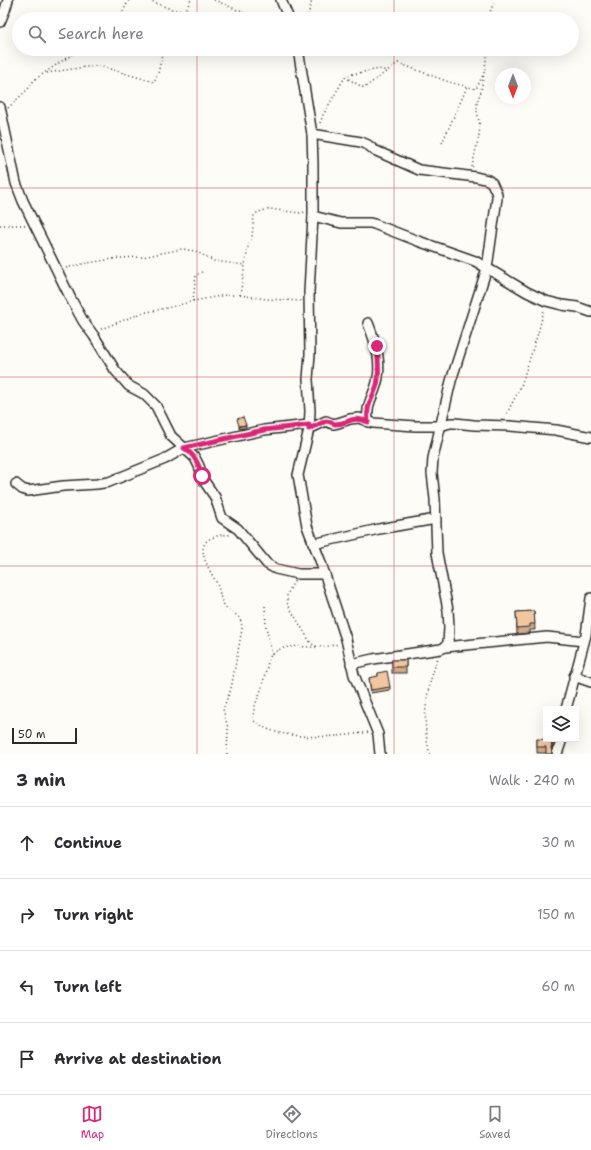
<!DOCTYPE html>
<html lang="en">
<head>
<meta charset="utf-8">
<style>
  :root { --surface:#fff; --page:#f7f7f7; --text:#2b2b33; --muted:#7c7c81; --line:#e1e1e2; --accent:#db2777 }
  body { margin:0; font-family:"Shantell Sans",sans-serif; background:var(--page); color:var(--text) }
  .controls { position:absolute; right:12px; bottom:12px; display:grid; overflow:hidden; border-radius:0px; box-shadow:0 4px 16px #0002 }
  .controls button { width:36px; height:36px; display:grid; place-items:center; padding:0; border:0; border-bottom:1px solid var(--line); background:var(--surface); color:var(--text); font:20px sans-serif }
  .compass { position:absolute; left:495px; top:68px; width:36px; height:36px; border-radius:50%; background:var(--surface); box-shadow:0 4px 16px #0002; rotate:180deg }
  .scale { position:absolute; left:12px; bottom:10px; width:65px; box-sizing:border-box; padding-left:4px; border:2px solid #2b2b2b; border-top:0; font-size:11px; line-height:14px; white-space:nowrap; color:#2b2b2b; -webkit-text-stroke:3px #fdfcf7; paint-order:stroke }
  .stop { position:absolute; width:12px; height:12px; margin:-9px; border:3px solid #db2777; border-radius:50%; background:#fff }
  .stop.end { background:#db2777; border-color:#fff; box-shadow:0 1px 4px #0008 }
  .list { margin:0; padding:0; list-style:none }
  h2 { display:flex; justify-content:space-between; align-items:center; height:52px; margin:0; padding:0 16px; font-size:17px }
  h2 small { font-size:13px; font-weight:400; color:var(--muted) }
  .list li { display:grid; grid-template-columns:26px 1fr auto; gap:12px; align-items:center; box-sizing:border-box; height:72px; padding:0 16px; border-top:1px solid var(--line) }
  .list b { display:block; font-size:15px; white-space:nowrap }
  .list em { font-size:13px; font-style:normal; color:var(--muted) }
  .icon { flex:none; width:22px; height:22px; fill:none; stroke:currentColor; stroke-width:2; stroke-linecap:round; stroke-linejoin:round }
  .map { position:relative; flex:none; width:591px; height:754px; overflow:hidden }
  .search { position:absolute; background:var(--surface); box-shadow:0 4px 16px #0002; left:12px; right:12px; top:12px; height:44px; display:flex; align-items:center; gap:10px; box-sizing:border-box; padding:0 14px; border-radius:22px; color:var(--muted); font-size:15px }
  .sheet { height:340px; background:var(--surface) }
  nav { display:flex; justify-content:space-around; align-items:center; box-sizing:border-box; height:56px; border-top:1px solid var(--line); background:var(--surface); font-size:11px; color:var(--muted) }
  nav a { display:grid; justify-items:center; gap:2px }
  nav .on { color:var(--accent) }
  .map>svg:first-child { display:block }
</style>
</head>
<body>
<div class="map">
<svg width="591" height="754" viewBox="0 0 591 754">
  <rect width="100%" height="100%" fill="#fdfcf7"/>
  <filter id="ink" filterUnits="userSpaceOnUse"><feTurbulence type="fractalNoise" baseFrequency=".025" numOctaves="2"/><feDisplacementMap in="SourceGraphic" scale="8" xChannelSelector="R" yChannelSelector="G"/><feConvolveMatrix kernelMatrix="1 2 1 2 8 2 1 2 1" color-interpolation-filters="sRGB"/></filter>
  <g filter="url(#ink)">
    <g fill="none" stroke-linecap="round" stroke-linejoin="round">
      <defs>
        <g id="minor">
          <path d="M 281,0 L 289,19"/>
          <path d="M 0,22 L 5,10 L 8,0"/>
          <path d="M 298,49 L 312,134 L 313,165 L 313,216 L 309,292 L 310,354 L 308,379 L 310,411 L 309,429 L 298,475 L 307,526 L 320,560 L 346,639 L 354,675 L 378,734 L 380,754"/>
          <path d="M 0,107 L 16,183 L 23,201 L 71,299 L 83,321 L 94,336 L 115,370 L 129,386 L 144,394 L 156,406 L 171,436 L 195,458 L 199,466 L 204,481 L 215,497 L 222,518 L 238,529 L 267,564 L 276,569 L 298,574 L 325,574"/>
          <path d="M 312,134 L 361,142 L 368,145 L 374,150 L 419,170 L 476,177 L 488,180 L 492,183 L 497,194 L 497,198 L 487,268 L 451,381 L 433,458 L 432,473 L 435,499 L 437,553 L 448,610 L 449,628 L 448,643 L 445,647 L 441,649 L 373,659 L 351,664"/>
          <path d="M 313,216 L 341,223 L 370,223 L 374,224 L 418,241 L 475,261 L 527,292 L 546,301 L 562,305 L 577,307 L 591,312"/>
          <path d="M 368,422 C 366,405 371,401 376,386 C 383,365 376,343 368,323"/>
          <path d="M 309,429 L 326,421 L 333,424 L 338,423 L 350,419 L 359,418 L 373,423 L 415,426 L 440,426 L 450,423 L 455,423 L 474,425 L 510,426 L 556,430 L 591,437"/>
          <path d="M 16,484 L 22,489 L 28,491 L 63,486 L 97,484 L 109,482 L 165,459 L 184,448 L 264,430 L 309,425"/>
          <path d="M 313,544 L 379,529 L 436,519"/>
          <path d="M 445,647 L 547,637 L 584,641"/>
          <path d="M 574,676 L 591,682"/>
          <path d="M 566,709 L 586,635 L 591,598"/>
          <path d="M 557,754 L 562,739"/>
        </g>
      </defs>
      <use href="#minor" stroke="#2b2b2b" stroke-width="12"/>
      <g stroke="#2b2b2b" stroke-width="1.5" stroke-dasharray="1 3" stroke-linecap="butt">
        <path d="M 149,0 C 157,3 179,15 186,9 C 188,6 189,3 191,0"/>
        <path d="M 214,0 L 259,19"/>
        <path d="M 119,19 L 129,0"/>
        <path d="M 178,19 L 181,11"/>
        <path d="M 307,19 L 312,0"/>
        <path d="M 489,19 L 490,12 L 495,0"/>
        <path d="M 47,73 L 85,67 L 100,66 L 154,82 L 158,74 L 163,49"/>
        <path d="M 345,77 L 364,88 L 398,63 L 449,82 L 476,89 L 483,75"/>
        <path d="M 8,108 L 29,88 L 34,80 L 80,49"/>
        <path d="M 320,123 L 323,115 L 345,77 L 353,74 L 379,69 L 387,71"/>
        <path d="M 442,143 L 467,87"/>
        <path d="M 472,167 L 479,135 L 480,126 L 477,112 L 477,103 L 481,91 L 488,49"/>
        <path d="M 0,225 L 25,225"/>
        <path d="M 66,268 L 87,263 L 120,258 L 142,257 L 182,249 L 195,251 L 214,261 L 245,265"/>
        <path d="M 240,295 L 248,247 L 252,237 L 254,216 L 258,212 L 270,209 L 299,213 L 305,212"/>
        <path d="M 193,301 L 196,275 L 202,272"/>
        <path d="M 101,329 L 142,313 L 167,308 L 194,301 L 226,295 L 240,295 L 266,299 L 301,301"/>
        <path d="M 505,417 L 521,386 L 538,333 L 544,310"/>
        <path d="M 294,581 L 287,595 L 287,603 L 310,642 C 317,650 329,646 339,644"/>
        <path d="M 265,606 L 266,627 L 272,654"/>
        <path d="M 316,647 C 300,647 279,643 269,658 C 267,667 264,677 262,687 C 259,697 251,710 254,721 C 259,724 264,728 270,730 C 298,740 340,737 369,732"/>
        <path d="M 227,754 L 228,728 L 223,709 L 231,689 L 242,629 C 241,611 233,617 225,606 C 220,601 220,592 218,586 C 213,574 191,546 212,538 C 218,535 224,534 230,535"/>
        <path d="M 430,754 C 421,722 426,689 438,658"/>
      </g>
      <use href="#minor" stroke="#fdfcf7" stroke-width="9"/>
    </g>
    <g fill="#d0aa8a" stroke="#2b2b2b">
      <path d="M 534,611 L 535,630 L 530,630 L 530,633 L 517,634 L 516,612 Z"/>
      <rect x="392" y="660" width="14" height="13"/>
      <path d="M 378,673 L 390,687 L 390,690 L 371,693 L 369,678 L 378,677 Z"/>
      <path d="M 537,739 L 553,746 L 552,751 L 546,753 L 537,753 Z"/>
    </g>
    <g fill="#a98b71" stroke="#2b2b2b">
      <path d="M 246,425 L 246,428 L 239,429 L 239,426 Z"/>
      <path d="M 553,740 L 553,746 L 551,752 L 551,747 Z"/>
    </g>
    <g fill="#f2c6a1" stroke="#2b2b2b">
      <path d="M 243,417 L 246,425 L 239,426 L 237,419 Z"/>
      <path d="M 534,611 L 535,624 L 530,624 L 530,627 L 517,628 L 516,612 Z"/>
      <rect x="392" y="660" width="14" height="7"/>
      <path d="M 387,671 L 390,687 L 371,690 L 369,678 L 378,676 L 378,673 Z"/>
      <path d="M 537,739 L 553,740 L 551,747 L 552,754 L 546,754 L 546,747 L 537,747 Z"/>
    </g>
  </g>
  <g fill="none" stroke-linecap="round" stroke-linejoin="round" filter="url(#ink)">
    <path stroke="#db2777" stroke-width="5" d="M 202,476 C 199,465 195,455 184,448 L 264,430 L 309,425 L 309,429 L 326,421 C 330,421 332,423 335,424 C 350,424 350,415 368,422 C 366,403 372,401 377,385 C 380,372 378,359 377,346"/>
  </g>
  <path fill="none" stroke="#d1495b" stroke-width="1" stroke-opacity="0.55" d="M 197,0 L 197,19M 394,0 L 394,19M 197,49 L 197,754M 394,49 L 394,754M 0,188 L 591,188M 0,377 L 591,377M 0,566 L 591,566"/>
</svg>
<div class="controls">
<button><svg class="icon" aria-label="layers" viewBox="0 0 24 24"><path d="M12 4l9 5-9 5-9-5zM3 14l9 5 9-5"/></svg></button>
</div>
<svg class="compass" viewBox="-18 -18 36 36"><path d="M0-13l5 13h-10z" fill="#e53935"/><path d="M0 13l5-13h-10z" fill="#7c7c81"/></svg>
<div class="scale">50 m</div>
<div class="stop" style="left:202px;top:476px"></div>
<div class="stop end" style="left:377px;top:346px"></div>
<div class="search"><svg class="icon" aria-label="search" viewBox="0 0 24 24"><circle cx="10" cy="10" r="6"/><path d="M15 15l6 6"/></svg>Search here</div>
</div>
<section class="sheet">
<h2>3 min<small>Walk · 240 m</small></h2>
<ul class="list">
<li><svg class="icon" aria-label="ahead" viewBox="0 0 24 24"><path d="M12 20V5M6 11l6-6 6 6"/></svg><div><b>Continue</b></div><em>30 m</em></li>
<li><svg class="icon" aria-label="right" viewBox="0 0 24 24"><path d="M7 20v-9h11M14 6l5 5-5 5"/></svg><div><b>Turn right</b></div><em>150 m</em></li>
<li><svg class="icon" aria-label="left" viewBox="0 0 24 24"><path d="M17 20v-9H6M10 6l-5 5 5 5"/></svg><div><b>Turn left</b></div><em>60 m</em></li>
<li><svg class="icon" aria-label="arrive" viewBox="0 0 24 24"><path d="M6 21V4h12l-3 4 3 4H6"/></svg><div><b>Arrive at destination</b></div></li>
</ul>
</section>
<nav>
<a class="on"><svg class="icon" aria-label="map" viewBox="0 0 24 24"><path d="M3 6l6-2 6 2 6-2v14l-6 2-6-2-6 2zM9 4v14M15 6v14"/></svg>Map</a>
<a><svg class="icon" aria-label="directions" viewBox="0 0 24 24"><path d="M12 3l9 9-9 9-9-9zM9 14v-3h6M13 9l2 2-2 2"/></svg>Directions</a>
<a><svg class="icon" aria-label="saved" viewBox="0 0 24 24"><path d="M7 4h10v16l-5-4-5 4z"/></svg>Saved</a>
</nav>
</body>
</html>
